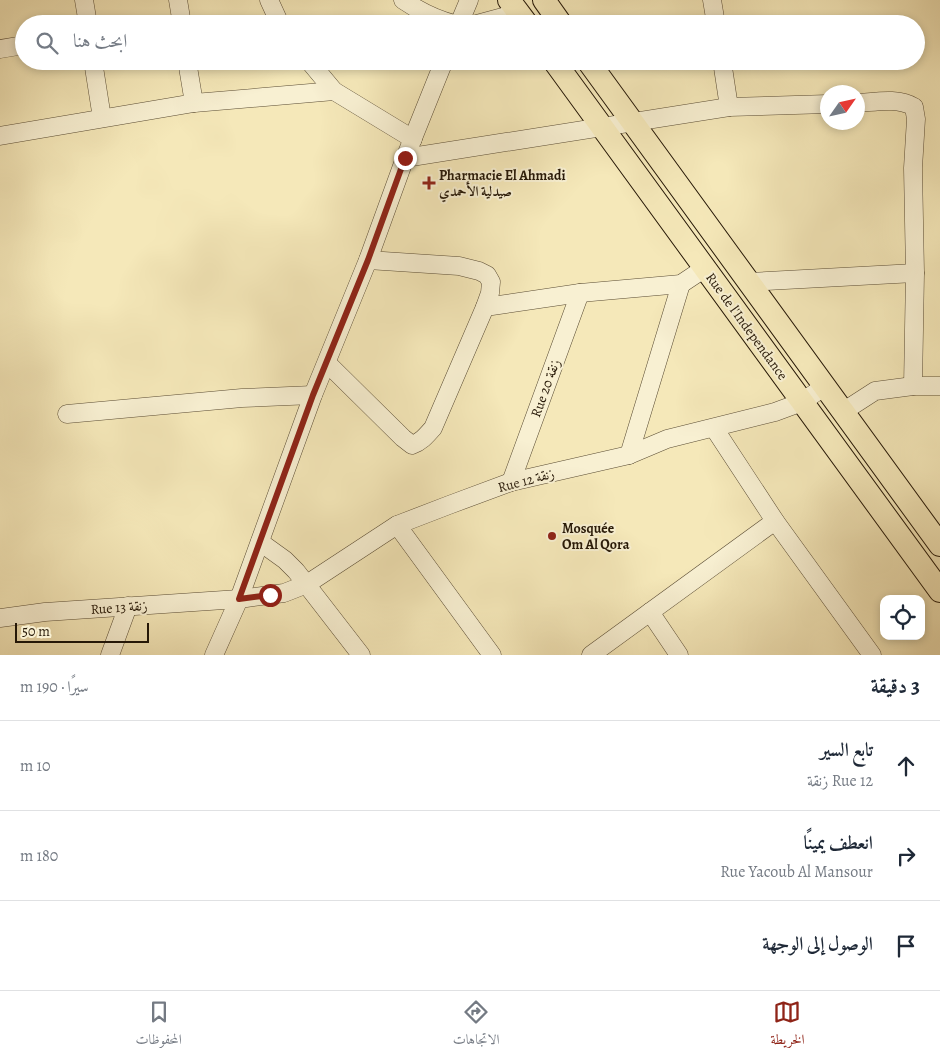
<!DOCTYPE html>
<html lang="ar">
<head>
<meta charset="utf-8">
<style>
  :root { --surface:#fff; --page:#f6f6f7; --text:#1f2937; --muted:#747a83; --line:#e0e1e3; --accent:#8f2418 }
  body { margin:0; font-family:Alegreya,Amiri,serif; background:var(--page); color:var(--text); direction:rtl }
  .controls { position:absolute; right:15px; bottom:15px; display:grid; overflow:hidden; border-radius:10px; box-shadow:0 2px 8px #0003 }
  .controls button { width:45px; height:45px; display:grid; place-items:center; padding:0; border:0; border-bottom:1px solid var(--line); background:var(--surface); color:var(--text); font:25px sans-serif }
  .compass { position:absolute; left:820px; top:85px; width:45px; height:45px; border-radius:50%; background:var(--surface); box-shadow:0 2px 8px #0003; rotate:56deg }
  .scale { position:absolute; left:15px; bottom:12px; width:134px; box-sizing:border-box; padding-left:5px; border:2px solid #261807; border-top:0; font-size:14px; line-height:18px; white-space:nowrap; color:#261807; -webkit-text-stroke:4px #f8f0d2; paint-order:stroke }
  .stop { position:absolute; width:15px; height:15px; margin:-11px; border:4px solid #8f2418; border-radius:50%; background:#fff }
  .stop.end { background:#8f2418; border-color:#fff; box-shadow:0 1px 5px #0008 }
  .list { margin:0; padding:0; list-style:none }
  h2 { display:flex; justify-content:space-between; align-items:center; height:65px; margin:0; padding:0 20px; font-size:21px }
  h2 small { font-size:16px; font-weight:400; color:var(--muted) }
  .list li { display:grid; grid-template-columns:32px 1fr auto; gap:15px; align-items:center; box-sizing:border-box; height:90px; padding:0 20px; border-top:1px solid var(--line) }
  .list b { display:block; font-size:19px; white-space:nowrap }
  .list p { margin:0; font-size:16px; white-space:nowrap; color:var(--muted) }
  .list em { font-size:16px; font-style:normal; color:var(--muted) }
  .icon { flex:none; width:28px; height:28px; fill:none; stroke:currentColor; stroke-width:2; stroke-linecap:round; stroke-linejoin:round }
  .map { position:relative; flex:none; width:940px; height:655px; overflow:hidden; direction:ltr }
  .search { position:absolute; background:var(--surface); box-shadow:0 2px 8px #0003; left:15px; right:15px; top:15px; height:55px; display:flex; align-items:center; gap:12px; box-sizing:border-box; padding:0 18px; border-radius:28px; color:var(--muted); font-size:19px }
  .sheet { height:335px; background:var(--surface) }
  nav { display:flex; justify-content:space-around; align-items:center; box-sizing:border-box; height:70px; border-top:1px solid var(--line); background:var(--surface); font-size:14px; color:var(--muted) }
  nav a { display:grid; justify-items:center; gap:2px }
  nav .on { color:var(--accent) }
  .map>svg:first-child { display:block }
</style>
</head>
<body>
<div class="map">
<svg width="940" height="655" viewBox="0 0 940 655">
  <rect width="100%" height="100%" fill="#f5e8b9"/>
  <filter id="stains"><feTurbulence type="fractalNoise" baseFrequency=".004" numOctaves="4"/><feColorMatrix values="0 0 0 0 .2 0 0 0 0 .09 0 0 0 0 .02 0 0 0 .5 -.17"/></filter>
  <radialGradient id="worn" r=".72"><stop offset=".6" stop-color="#630" stop-opacity="0"/><stop offset="1" stop-color="#630" stop-opacity=".3"/></radialGradient>
  <g fill="none" stroke-linecap="round" stroke-linejoin="round">
    <defs>
      <g id="minor">
        <path d="M 84,0 L 88,24"/>
        <path d="M 178,0 L 182,24"/>
        <path d="M 269,0 L 280,24"/>
        <path d="M 403,0 C 419,11 435,19 454,24"/>
        <path d="M 712,0 L 716,24"/>
        <path d="M 459,24 L 469,0"/>
        <path d="M 477,24 L 503,17 L 517,11"/>
        <path d="M 0,49 L 24,45"/>
        <path d="M 93,61 L 102,118"/>
        <path d="M 187,61 L 194,103"/>
        <path d="M 309,61 L 334,91 L 413,139"/>
        <path d="M 722,61 L 729,107"/>
        <path d="M 858,103 C 875,102 898,97 914,107 L 916,119 L 913,168 L 915,273 L 913,386"/>
        <path d="M 0,136 L 194,103 L 334,91"/>
        <path d="M 405,158 L 729,107 L 828,104"/>
        <path d="M 749,282 L 915,273"/>
        <path d="M 485,307 L 580,293 L 681,284 L 705,268"/>
        <path d="M 327,363 L 403,438 L 412,445 C 421,442 426,436 433,428 L 485,307 L 490,293 L 491,282 L 487,275 L 479,271 L 459,266 L 368,260"/>
        <path d="M 844,411 L 875,391 L 913,386 L 940,386"/>
        <path d="M 67,414 L 242,398 L 313,395"/>
        <path d="M 714,428 L 775,521 L 872,655"/>
        <path d="M 629,455 L 681,284"/>
        <path d="M 511,482 L 580,293"/>
        <path d="M 397,525 L 492,655"/>
        <path d="M 260,542 L 285,560 L 296,571 L 361,655"/>
        <path d="M 650,612 L 679,655"/>
        <path d="M 0,618 L 45,612 L 239,599 L 284,593 L 307,584 L 397,525 L 449,505 L 511,482 L 629,455 L 667,439 L 775,412 L 802,402 L 825,386"/>
        <path d="M 110,655 L 128,606"/>
        <path d="M 214,655 L 239,599 L 313,395 L 368,260 L 405,158 L 444,61"/>
        <path d="M 591,655 L 775,521"/>
      </g>
      <g id="major">
        <path d="M 509,0 L 527,24"/>
        <path d="M 544,0 L 561,24"/>
        <path d="M 554,61 L 940,591"/>
        <path d="M 588,61 L 940,545"/>
      </g>
    </defs>
    <use href="#minor" stroke="#5a4c34" stroke-width="19"/>
    <use href="#major" stroke="#261807" stroke-width="24"/>
    <use href="#minor" stroke="#f8f0d2" stroke-width="18"/>
    <use href="#major" stroke="#f5e8b9" stroke-width="22"/>
  </g>
  <g fill="none" stroke-linecap="round" stroke-linejoin="round">
    <path stroke="#8f2418" stroke-width="6" d="M 270,595 L 239,599 L 313,395 L 368,260 L 405,158"/>
  </g>
  <g fill="#8f2418" stroke="#f8f0d2" stroke-width="2">
    <path d="M426.5 175.5h5v5h5v5h-5v5h-5v-5h-5v-5h5z"/>
    <circle cx="552" cy="536" r="5"/>
  </g>
  <g text-anchor="middle" stroke-width="4" stroke-linejoin="round" paint-order="stroke">
    <g font-size="14" font-weight="bold" fill="#261807" stroke="#f8f0d2" text-anchor="start">
      <text x="439" y="180">Pharmacie El Ahmadi<tspan x="439" dy="16">صيدلية الأحمدي</tspan></text>
      <text x="562" y="533">Mosquée<tspan x="562" dy="16">Om Al Qora</tspan></text>
    </g>
    <g font-size="14" fill="#261807" stroke="#f8f0d2">
      <text transform="translate(747 326) rotate(54)" y="5">Rue de l'Independance</text>
      <text transform="translate(545 388) rotate(-70)" y="5">Rue 20 زنقة</text>
      <text transform="translate(526 480) rotate(-15)" y="5">Rue 12 زنقة</text>
      <text transform="translate(119 607) rotate(-4)" y="5">Rue 13 زنقة</text>
    </g>
  </g>
  <rect width="100%" height="100%" filter="url(#stains)"/>
  <rect width="100%" height="100%" fill="url(#worn)"/>
</svg>
<div class="controls">
<button><svg class="icon" aria-label="locate" viewBox="0 0 24 24"><circle cx="12" cy="12" r="6"/><path d="M12 2v4M12 18v4M2 12h4M18 12h4"/></svg></button>
</div>
<svg class="compass" viewBox="-18 -18 36 36"><path d="M0-13l5 13h-10z" fill="#e53935"/><path d="M0 13l5-13h-10z" fill="#747a83"/></svg>
<div class="scale">50 m</div>
<div class="stop" style="left:270px;top:595px"></div>
<div class="stop end" style="left:405px;top:158px"></div>
<div class="search"><svg class="icon" aria-label="search" viewBox="0 0 24 24"><circle cx="10" cy="10" r="6"/><path d="M15 15l6 6"/></svg>ابحث هنا</div>
</div>
<section class="sheet">
<h2>3 دقيقة<small>سيرًا · 190 m</small></h2>
<ul class="list">
<li><svg class="icon" aria-label="ahead" viewBox="0 0 24 24"><path d="M12 20V5M6 11l6-6 6 6"/></svg><div><b>تابع السير</b><p>Rue 12 زنقة</p></div><em>10 m</em></li>
<li><svg class="icon" aria-label="right" viewBox="0 0 24 24"><path d="M7 20v-9h11M14 6l5 5-5 5"/></svg><div><b>انعطف يمينًا</b><p>Rue Yacoub Al Mansour</p></div><em>180 m</em></li>
<li><svg class="icon" aria-label="arrive" viewBox="0 0 24 24"><path d="M6 21V4h12l-3 4 3 4H6"/></svg><div><b>الوصول إلى الوجهة</b></div></li>
</ul>
</section>
<nav>
<a class="on"><svg class="icon" aria-label="map" viewBox="0 0 24 24"><path d="M3 6l6-2 6 2 6-2v14l-6 2-6-2-6 2zM9 4v14M15 6v14"/></svg>الخريطة</a>
<a><svg class="icon" aria-label="directions" viewBox="0 0 24 24"><path d="M12 3l9 9-9 9-9-9zM9 14v-3h6M13 9l2 2-2 2"/></svg>الاتجاهات</a>
<a><svg class="icon" aria-label="saved" viewBox="0 0 24 24"><path d="M7 4h10v16l-5-4-5 4z"/></svg>المحفوظات</a>
</nav>
</body>
</html>
